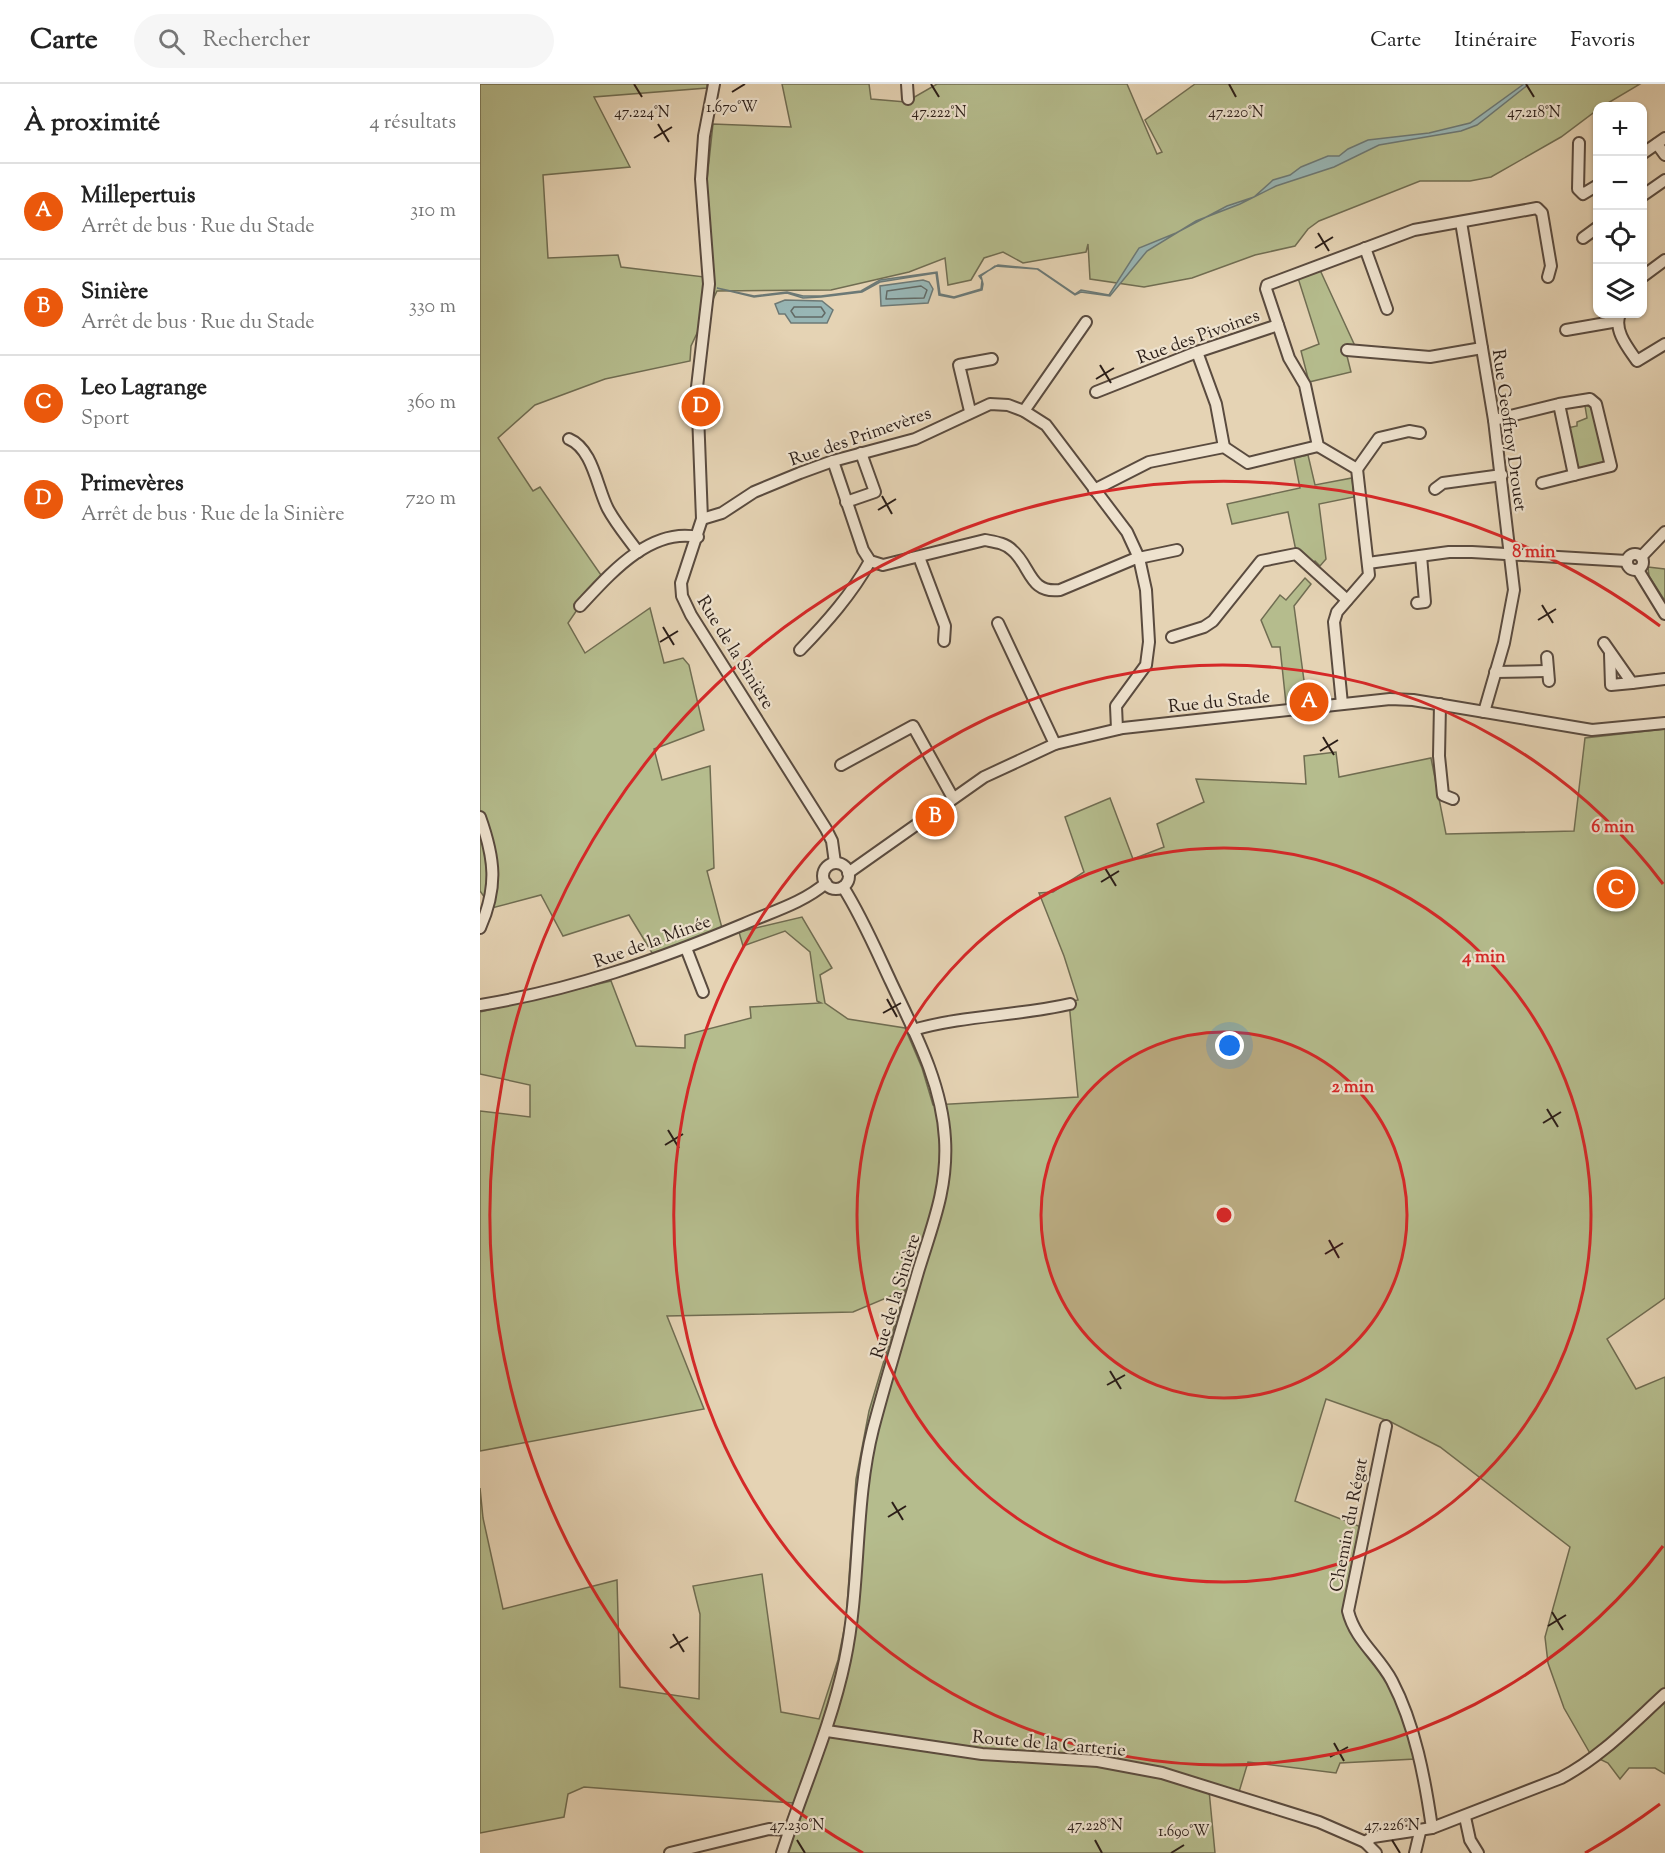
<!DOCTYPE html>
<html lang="fr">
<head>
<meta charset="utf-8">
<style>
  :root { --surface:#fff; --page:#f6f6f6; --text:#222; --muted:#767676; --line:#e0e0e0; --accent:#ea580c }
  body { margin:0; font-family:"Sorts Mill Goudy",serif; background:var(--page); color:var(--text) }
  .controls { position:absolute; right:18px; top:18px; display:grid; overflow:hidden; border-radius:12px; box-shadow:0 2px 4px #0004 }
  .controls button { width:54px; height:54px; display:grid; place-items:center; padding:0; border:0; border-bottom:2px solid var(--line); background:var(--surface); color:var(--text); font:30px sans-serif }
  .you { position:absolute; left:750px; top:962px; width:21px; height:21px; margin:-15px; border:4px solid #fff; border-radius:50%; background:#1a73e8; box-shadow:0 0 0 9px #1a73e833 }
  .badge { display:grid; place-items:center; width:39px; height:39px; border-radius:50%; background:var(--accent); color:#fff; font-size:20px; font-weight:700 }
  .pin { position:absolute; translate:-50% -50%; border:3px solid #fff; box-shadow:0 2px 6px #0006 }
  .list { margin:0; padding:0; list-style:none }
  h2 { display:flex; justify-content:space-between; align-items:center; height:78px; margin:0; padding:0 24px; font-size:26px }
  h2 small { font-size:20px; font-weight:400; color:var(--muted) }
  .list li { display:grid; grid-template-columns:39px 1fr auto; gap:18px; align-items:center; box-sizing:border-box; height:96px; padding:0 24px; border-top:2px solid var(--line) }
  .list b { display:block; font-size:22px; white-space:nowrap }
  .list p { margin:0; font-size:20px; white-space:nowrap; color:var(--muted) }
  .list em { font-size:20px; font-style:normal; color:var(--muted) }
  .icon { flex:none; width:33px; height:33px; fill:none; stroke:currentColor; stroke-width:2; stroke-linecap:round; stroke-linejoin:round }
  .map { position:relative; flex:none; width:1185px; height:1769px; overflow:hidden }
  header { display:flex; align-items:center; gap:36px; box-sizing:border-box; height:84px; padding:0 30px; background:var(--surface); border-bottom:2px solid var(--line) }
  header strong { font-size:28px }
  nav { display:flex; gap:33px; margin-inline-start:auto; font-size:21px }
  .search { width:420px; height:54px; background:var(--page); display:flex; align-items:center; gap:15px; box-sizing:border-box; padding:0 21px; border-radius:33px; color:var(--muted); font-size:22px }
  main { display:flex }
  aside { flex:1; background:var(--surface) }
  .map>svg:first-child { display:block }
</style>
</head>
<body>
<header>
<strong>Carte</strong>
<div class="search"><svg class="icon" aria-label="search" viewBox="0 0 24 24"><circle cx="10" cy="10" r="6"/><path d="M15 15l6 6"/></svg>Rechercher</div>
<nav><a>Carte</a><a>Itinéraire</a><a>Favoris</a></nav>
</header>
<main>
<aside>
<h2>À proximité<small>4 résultats</small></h2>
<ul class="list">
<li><span class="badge">A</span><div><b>Millepertuis</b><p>Arrêt de bus · Rue du Stade</p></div><em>310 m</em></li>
<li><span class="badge">B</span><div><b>Sinière</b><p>Arrêt de bus · Rue du Stade</p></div><em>330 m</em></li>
<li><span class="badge">C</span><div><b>Leo Lagrange</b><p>Sport</p></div><em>360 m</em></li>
<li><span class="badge">D</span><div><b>Primevères</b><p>Arrêt de bus · Rue de la Sinière</p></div><em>720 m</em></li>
</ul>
</aside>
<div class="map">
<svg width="1185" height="1769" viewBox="0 0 1185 1769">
  <rect width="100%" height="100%" fill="#e5d3b4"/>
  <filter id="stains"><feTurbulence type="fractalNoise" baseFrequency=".00333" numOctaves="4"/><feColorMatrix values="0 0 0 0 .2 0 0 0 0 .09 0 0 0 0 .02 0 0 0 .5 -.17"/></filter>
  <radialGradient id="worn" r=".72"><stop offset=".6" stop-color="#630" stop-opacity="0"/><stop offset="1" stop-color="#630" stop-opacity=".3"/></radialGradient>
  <g fill="#b5bc8d" stroke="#706d52" stroke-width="1.5">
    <path d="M 0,0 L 227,0 L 227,4 L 114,13 L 150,83 L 63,91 L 68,174 L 138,171 L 141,183 L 224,193 L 221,151 L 233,40 L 311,43 L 302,0 L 389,0 L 391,15 L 426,18 L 457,0 L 647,0 L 677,70 L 682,68 L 665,36 L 715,0 L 1160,0 L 1123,22 L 1118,22 L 1117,26 L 1081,53 L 1011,93 L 990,97 L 940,97 L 839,137 L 828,145 L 815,162 L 775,171 L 712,194 L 664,203 L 610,195 L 608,160 L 606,168 L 543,179 L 523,168 L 504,174 L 491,196 L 468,201 L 465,174 L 429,188 L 351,206 L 237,207 L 211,262 L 210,277 L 125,295 L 55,321 L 18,354 L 53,407 L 60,403 L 121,491 L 88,539 L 105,569 L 170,524 L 184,579 L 203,574 L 209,581 L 224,646 L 174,665 L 182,696 L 230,682 L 234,784 L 227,787 L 242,844 L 174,872 L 149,831 L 83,852 L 61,811 L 12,824 L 0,807 Z"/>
    <path d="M 840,186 L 875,262 L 865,264 L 871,288 L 829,298 L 821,267 L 839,260 L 818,194 Z"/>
    <path d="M 1108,318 L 1113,322 L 1126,379 L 1101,388 L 1095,385 L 1087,344 L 1097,342 L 1097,338 L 1107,334 L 1105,322 L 1099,323 L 1099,321 Z"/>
    <path d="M 828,371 L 835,401 L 872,394 L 874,413 L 839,420 L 846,475 L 840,482 L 835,477 L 831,481 L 816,467 L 808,428 L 752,440 L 747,420 L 820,404 L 814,374 Z"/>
    <path d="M 1168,483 L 1185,485 L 1185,517 L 1169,492 Z"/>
    <path d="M 825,494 L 831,500 L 814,522 L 827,619 L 806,620 L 800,563 L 792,563 L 781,536 L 800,511 L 806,516 Z"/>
    <path d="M 1185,645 L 1185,1214 L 1127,1255 L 1156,1305 L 1185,1293 L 1185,1690 L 1175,1684 L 1149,1684 L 1140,1695 L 1128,1679 L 1111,1671 L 1084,1624 L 1068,1579 L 1065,1553 L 1090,1463 L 960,1363 L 911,1338 L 846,1315 L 815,1417 L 881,1443 L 867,1525 L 914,1604 L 935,1675 L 860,1679 L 856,1689 L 768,1678 L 759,1708 L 729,1706 L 735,1769 L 297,1769 L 313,1719 L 104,1703 L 88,1710 L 84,1733 L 0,1749 L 0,1404 L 3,1434 L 23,1525 L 137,1496 L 140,1603 L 219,1615 L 220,1530 L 213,1502 L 282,1490 L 301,1628 L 339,1635 L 358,1576 L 366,1536 L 376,1395 L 389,1327 L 425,1206 L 373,1228 L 187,1232 L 224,1325 L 0,1367 L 0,1027 L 50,1033 L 50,1001 L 0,990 L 0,928 L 131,897 L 156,962 L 205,964 L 205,951 L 271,934 L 270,923 L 341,919 L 337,917 L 330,868 L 305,847 L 263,862 L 259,848 L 322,833 L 352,884 L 340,891 L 345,919 L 368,935 L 425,944 L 442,984 L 453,1021 L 598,1013 L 589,918 L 598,916 L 584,872 L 559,809 L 573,808 L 604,788 L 585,733 L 630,714 L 653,775 L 684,763 L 677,740 L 724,718 L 716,695 L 826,700 L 824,672 L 856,668 L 859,693 L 951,674 L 966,750 L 1094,747 L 1105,654 Z"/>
  </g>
  <g fill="#98b6b5" stroke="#6c7976" stroke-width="1.5">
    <path d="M 1044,0 L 1049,0 L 997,41 L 981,47 L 899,61 L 854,83 L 796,102 L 760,120 L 716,137 L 667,167 L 630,212 L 601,208 L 595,211 L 557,185 L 515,182 L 501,192 L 503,200 L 502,206 L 474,214 L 459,211 L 456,189 L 400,198 L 382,208 L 341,213 L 323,214 L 307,209 L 274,213 L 237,204 L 274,212 L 307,208 L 323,212 L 341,212 L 381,207 L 400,196 L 457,188 L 460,210 L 474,213 L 501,205 L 502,196 L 499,192 L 518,181 L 558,185 L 595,210 L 601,206 L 629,211 L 659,164 L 696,149 L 747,122 L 774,113 L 793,96 L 810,91 L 821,83 L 848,72 L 859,72 L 868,65 L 888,56 L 949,49 L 990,39 Z"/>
    <path d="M 443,196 L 449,198 L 453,205 L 448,219 L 401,222 L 400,202 Z"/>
    <path d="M 305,216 L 342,217 L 353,226 L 347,239 L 311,239 L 305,230 L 299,230 L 295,220 Z"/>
  </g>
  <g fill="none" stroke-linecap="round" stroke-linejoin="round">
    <g stroke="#626a66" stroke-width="1.5">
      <path d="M 441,202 L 447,206 L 444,214 L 406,215 L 407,207 Z"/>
      <path d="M 314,223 L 341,223 L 345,229 L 342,233 L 315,233 L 311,227 Z"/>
    </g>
    <defs>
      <g id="minor">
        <path d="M 234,0 L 224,52 L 221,95 L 229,200 L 217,303 L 222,435 L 201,499 L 202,512 L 211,531 L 346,745 L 352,757 L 355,779"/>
        <path d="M 427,0 L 428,15"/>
        <path d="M 1099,59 L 1098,105 L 1103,110 L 1118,101"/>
        <path d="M 1177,60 L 1185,71"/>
        <path d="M 1162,70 L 1185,54"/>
        <path d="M 1162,112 L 1185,96"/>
        <path d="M 981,138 L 1014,336 L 1034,506 L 1024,559 L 1004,628"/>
        <path d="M 1103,154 L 1118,143"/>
        <path d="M 885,164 L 907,225"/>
        <path d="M 1162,193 L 1185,176"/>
        <path d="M 1140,230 C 1133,246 1148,264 1157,277 L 1185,260"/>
        <path d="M 1086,246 L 1138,237"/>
        <path d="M 867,266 L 950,273 L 1002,264"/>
        <path d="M 717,268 L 736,320 L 744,363"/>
        <path d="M 616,308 L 717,268 L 798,241"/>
        <path d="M 490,327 L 479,281 L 512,275"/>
        <path d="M 544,327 L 606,238"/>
        <path d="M 1014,336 L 1079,320 L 1110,315 L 1116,320 L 1131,382 L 1094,391 L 1079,320"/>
        <path d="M 89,355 C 113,365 117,404 128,425 C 136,440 148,454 158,468"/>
        <path d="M 353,377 L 383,466 L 390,477 L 403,481 L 505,456 C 515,458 525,459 532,466 C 551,482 549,510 580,506 L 654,475 L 697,466"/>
        <path d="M 877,385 L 899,354 L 929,347 L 940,349"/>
        <path d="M 1062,399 L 1094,391"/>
        <path d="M 955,405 L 963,399 L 1022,391"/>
        <path d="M 614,406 L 669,378 L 744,363 L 768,379 L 838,362"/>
        <path d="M 366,418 L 395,408 L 381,369"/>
        <path d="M 222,435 L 242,429 L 274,408 L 320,389 L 353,377 L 435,355 L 510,320 L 528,321 L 544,327 L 566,341 L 647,448 L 659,474 L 666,506 L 669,558 L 666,581 L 636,622 L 637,645"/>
        <circle cx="1155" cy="478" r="8"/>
        <path d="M 439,473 L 465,542 L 464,557"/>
        <path d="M 1161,473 L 1185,448"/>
        <path d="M 888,479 L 969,468 L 992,468 L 1147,477"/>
        <path d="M 1158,486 L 1185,530"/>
        <path d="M 937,519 L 945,518 L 941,472"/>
        <path d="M 100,522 C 130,490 170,443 218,453"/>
        <path d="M 518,539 L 575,660"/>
        <path d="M 692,553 L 724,543 L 733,537 L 781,477 L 816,470 L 867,516"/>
        <path d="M 1124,559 L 1152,599 L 1185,595"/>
        <path d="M 320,566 C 346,539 372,510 390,477"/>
        <path d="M 1130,570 L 1131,601 L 1152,599"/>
        <path d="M 1067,573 L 1069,597"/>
        <path d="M 1015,588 L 1066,587"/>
        <path d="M 862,620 L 854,538 L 857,528 L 889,491 L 877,385 L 838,362 L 825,301 L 809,274 L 786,205 L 787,201 L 934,146 L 1057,124 L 1062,129 L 1071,182 L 1068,193"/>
        <path d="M 960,620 L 959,672 L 963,711 L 973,715"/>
        <path d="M 361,681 L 433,642 L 473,714"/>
        <path d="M 0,733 C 15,775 18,803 0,844"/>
        <circle cx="356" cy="792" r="13"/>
        <path d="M 368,789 L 504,693 L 575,660 L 643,644 L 910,615 L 933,616 L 1112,646 L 1185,639"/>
        <path d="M 206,864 L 223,908"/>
        <path d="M 0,921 C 92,906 178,876 264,840 C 291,828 323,819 346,799"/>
        <path d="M 433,946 C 485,931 538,932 590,920"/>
        <path d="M 906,1342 L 868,1527 C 875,1556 899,1572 912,1597 C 935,1641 945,1695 952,1744"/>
        <path d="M 347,1647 L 502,1670 L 618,1677 L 682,1689 L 839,1738 L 885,1758 L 896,1769"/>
        <path d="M 985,1733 L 990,1756 L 998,1769"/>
        <path d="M 885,1758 L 893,1753 L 952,1744 L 1081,1694 C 1121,1673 1152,1640 1185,1610"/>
        <path d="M 190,1769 L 289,1745 L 310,1746"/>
        <path d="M 302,1769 C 323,1704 351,1643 365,1576 C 381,1500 374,1420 393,1345 C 407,1292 423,1240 438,1188 C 452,1142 468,1105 465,1055 C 462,999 434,947 411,898 C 396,866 382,833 363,803"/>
        <path d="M 935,1769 L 940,1748"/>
      </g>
    </defs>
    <use href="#minor" stroke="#5a4b3f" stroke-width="14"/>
    <use href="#minor" stroke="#eee2ce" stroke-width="10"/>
  </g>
  <path fill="none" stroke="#2b1e18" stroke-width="2" d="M 154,0 L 162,13M 451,0 L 459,13M 749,0 L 756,13M 1046,0 L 1054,13M 252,8 L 265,0M 178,40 L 189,58M 174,54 L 192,43M 838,149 L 849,167M 835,164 L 853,153M 620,281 L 631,299M 616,295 L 634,284M 402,412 L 412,430M 398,426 L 416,415M 1062,521 L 1073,539M 1058,536 L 1076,525M 183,543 L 194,561M 180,558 L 198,547M 843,653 L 854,671M 840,667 L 858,656M 625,784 L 636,802M 621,798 L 639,787M 407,915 L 417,933M 403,929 L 421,919M 1067,1025 L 1078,1043M 1063,1039 L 1081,1028M 188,1046 L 199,1064M 185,1061 L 203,1050M 849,1156 L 859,1174M 845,1170 L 863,1159M 630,1287 L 641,1305M 627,1301 L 645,1291M 412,1418 L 423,1436M 408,1433 L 426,1422M 1072,1528 L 1083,1546M 1068,1542 L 1086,1531M 193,1550 L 204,1568M 190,1564 L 208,1553M 854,1659 L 864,1677M 850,1673 L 868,1663M 317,1756 L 325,1769M 615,1756 L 622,1769M 912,1756 L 920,1769M 691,1769 L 704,1761"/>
  <circle cx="744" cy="1131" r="183" fill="#d62828" fill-opacity=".12"/>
  <g fill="none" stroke="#d62828" stroke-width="3">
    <circle cx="744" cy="1131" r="183"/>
    <circle cx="744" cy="1131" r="367"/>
    <path d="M1183 1462A550 550 0 1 1 1183 800"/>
    <path d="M1180 1720A733 733 0 0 1 1105 1769M383 1769A733 733 0 1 1 1180 542"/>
  </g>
  <g text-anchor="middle" stroke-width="4.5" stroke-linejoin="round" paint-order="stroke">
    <g font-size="18" fill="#2b1e18" stroke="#eee2ce">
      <text transform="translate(718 252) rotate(-20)" y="6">Rue des Pivoines</text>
      <text transform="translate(1030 346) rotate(82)" y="6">Rue Geoffroy Drouet</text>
      <text transform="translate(380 352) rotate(-19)" y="6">Rue des Primevères</text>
      <text transform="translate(256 568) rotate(58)" y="6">Rue de la Sinière</text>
      <text transform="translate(739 617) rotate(-6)" y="6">Rue du Stade</text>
      <text transform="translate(172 857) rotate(-20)" y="6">Rue de la Minée</text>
      <text transform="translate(415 1212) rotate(-73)" y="6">Rue de la Sinière</text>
      <text transform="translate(868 1441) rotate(-79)" y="6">Chemin du Régat</text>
      <text transform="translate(569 1659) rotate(5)" y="6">Route de la Carterie</text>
    </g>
  </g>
  <g font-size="15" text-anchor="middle" fill="#2b1e18" stroke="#eee2ce" stroke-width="4.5" stroke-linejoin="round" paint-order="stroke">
    <text x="252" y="28">1.670°W</text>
    <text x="162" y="33">47.224°N</text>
    <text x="459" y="33">47.222°N</text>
    <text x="756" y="33">47.220°N</text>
    <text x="1054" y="33">47.218°N</text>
    <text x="317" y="1746">47.230°N</text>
    <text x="615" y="1746">47.228°N</text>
    <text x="912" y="1746">47.226°N</text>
    <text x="704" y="1752">1.690°W</text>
  </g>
  <circle cx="744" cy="1131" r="9" fill="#d62828" stroke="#eee2ce" stroke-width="3"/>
  <g font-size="18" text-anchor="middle" font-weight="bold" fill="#d62828" stroke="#eee2ce" stroke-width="4.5" stroke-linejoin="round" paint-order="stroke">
    <text x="1054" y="473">8 min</text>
    <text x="1133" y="748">6 min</text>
    <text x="1004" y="878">4 min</text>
    <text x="873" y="1008">2 min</text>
  </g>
  <rect width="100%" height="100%" filter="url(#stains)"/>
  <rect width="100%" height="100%" fill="url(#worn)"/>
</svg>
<div class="controls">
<button>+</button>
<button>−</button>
<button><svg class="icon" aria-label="locate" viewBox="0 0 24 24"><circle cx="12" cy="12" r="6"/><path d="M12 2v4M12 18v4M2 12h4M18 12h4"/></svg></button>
<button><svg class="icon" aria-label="layers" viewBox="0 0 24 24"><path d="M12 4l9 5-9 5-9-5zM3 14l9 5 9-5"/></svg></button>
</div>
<div class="you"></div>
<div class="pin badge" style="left:829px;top:618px">A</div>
<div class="pin badge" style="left:455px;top:733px">B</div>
<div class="pin badge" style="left:1136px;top:805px">C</div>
<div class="pin badge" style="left:221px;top:323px">D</div>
</div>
</main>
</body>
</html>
